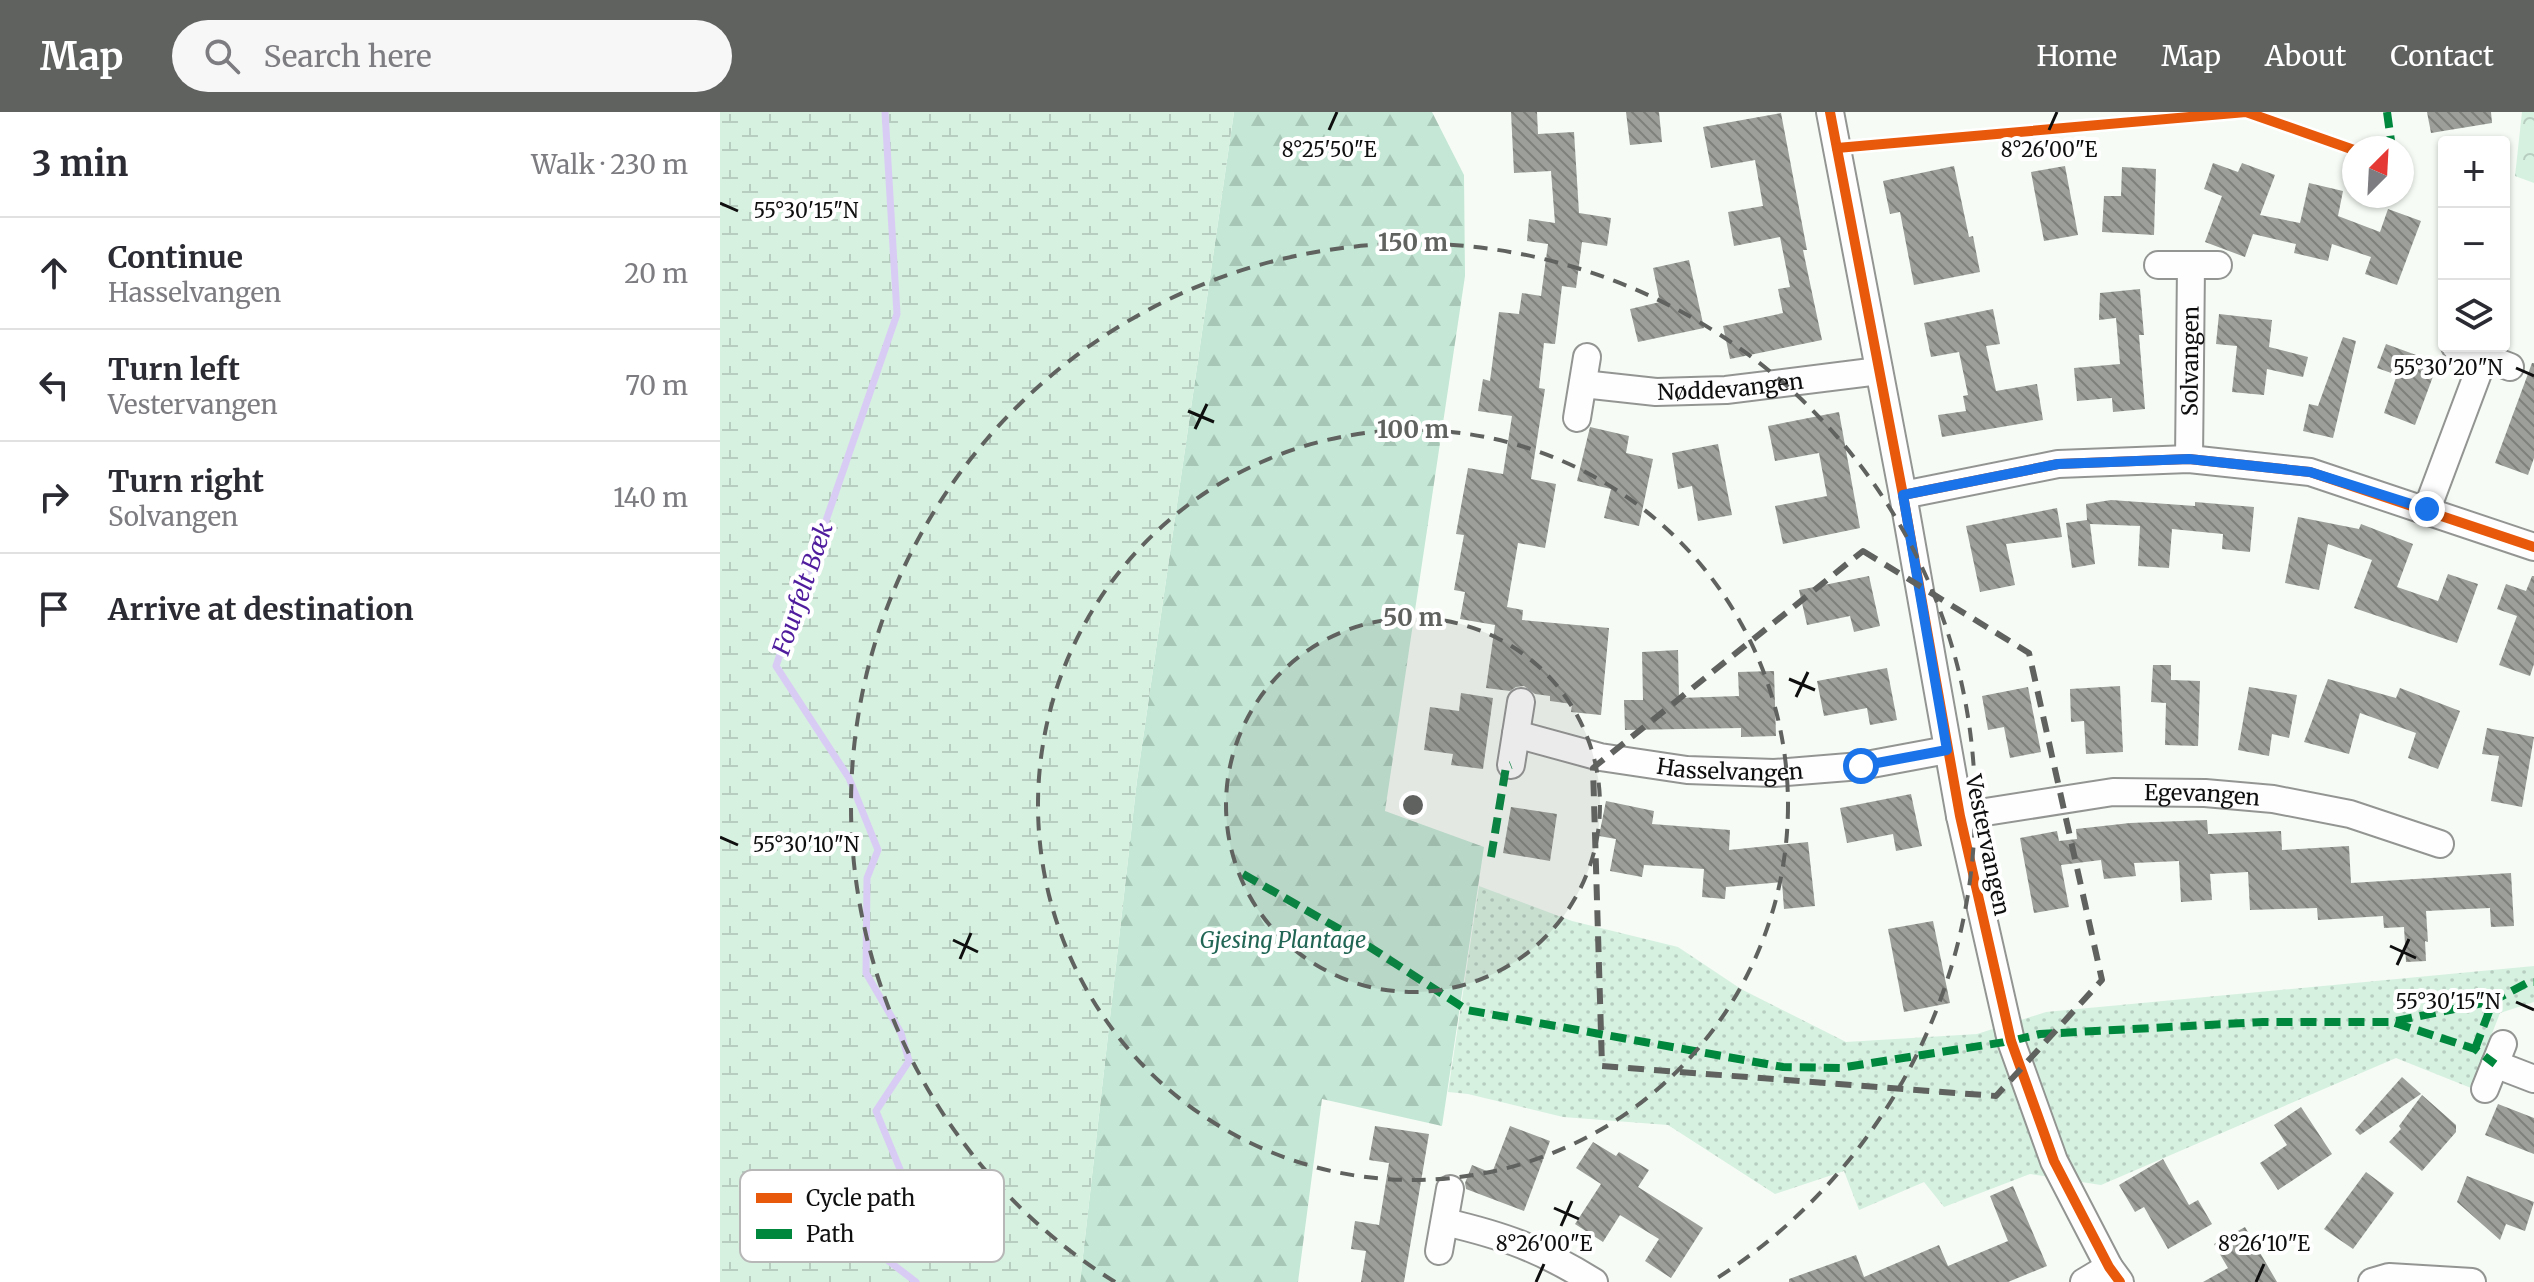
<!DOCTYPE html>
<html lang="en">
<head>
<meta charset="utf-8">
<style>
  :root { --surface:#fff; --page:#f7f7f7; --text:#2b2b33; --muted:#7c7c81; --line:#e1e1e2; --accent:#606260 }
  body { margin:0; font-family:Merriweather,serif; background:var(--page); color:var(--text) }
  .controls { position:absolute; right:24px; top:24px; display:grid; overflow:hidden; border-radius:8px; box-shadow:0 2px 6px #0004 }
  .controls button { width:72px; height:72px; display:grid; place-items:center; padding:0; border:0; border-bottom:2px solid var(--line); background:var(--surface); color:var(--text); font:40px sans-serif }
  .compass { position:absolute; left:1622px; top:24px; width:72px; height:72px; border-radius:50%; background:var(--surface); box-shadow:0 2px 6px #0004; rotate:24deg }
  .stop { position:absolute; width:24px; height:24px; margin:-18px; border:6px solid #1a73e8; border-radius:50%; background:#fff }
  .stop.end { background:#1a73e8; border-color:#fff; box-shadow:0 2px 8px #0008 }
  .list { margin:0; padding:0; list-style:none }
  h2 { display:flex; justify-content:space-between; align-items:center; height:104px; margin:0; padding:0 32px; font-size:34px }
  h2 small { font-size:26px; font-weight:400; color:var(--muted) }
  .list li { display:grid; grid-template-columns:52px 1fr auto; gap:24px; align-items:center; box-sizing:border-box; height:112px; padding:0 32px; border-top:2px solid var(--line) }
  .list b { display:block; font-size:30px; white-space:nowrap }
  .list p { margin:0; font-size:26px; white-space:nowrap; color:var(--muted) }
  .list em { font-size:26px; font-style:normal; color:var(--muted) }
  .icon { flex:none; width:44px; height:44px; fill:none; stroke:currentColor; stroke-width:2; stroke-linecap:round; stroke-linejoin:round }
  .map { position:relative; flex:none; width:1814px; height:1170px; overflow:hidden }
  header { display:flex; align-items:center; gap:48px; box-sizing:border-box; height:112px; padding:0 40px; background:var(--accent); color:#fff }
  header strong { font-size:38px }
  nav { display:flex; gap:44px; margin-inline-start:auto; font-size:28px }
  .search { width:560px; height:72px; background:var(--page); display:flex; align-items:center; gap:20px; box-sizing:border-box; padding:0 28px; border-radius:44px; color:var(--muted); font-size:30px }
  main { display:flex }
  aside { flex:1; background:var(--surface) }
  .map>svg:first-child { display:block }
</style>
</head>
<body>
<header>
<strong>Map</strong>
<div class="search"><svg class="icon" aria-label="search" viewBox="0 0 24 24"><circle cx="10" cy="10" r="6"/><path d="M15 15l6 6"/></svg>Search here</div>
<nav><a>Home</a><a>Map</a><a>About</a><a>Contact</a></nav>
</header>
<main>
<aside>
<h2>3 min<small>Walk · 230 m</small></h2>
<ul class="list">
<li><svg class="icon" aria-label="ahead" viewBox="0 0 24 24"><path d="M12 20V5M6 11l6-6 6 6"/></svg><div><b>Continue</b><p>Hasselvangen</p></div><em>20 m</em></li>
<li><svg class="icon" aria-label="left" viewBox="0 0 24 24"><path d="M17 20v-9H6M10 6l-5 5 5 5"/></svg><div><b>Turn left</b><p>Vestervangen</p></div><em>70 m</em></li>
<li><svg class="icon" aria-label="right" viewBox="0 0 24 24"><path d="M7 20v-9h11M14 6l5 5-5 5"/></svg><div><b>Turn right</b><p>Solvangen</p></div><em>140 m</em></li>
<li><svg class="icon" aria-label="arrive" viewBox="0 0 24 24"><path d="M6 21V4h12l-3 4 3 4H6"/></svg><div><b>Arrive at destination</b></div></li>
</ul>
</aside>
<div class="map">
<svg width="1814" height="1170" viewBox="0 0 1814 1170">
  <defs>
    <pattern id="grass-dots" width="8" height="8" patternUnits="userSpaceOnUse" patternTransform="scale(2)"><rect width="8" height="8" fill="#d6f1e0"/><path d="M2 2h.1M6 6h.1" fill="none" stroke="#b6cdbf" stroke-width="1.8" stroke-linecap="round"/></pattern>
    <pattern id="forest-firs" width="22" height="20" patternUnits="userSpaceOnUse" patternTransform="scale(2)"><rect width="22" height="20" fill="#c4e8d5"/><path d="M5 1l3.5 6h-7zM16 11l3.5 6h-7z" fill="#a7c6b6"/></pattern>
    <pattern id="wetland-marsh" width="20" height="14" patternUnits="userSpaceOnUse" patternTransform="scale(2)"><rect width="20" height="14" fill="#d6f1e0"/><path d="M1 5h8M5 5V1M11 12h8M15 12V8" fill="none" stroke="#b6cdbf"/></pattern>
    <pattern id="park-crowns" width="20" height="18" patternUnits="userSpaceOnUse" patternTransform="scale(2)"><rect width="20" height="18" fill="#d6f1e0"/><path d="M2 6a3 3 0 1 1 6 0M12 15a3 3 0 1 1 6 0" fill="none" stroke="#b6cdbf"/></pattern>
    <pattern id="building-back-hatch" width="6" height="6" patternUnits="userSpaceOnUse" patternTransform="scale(2)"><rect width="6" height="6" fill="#9c9f9a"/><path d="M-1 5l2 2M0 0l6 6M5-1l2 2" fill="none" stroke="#7e807c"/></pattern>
  </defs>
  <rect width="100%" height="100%" fill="#f6fbf5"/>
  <path fill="url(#grass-dots)" d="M 759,774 L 852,809 L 958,835 L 1021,877 L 1126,930 L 1257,922 L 1326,900 L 1814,854 L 1814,890 L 1780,901 L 1751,976 L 1676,946 L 1381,1073 L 1310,1062 L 1224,1095 L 1204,1070 L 1139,1098 L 1124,1059 L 1055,1082 L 948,1013 L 843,1005 L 748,982 L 728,980 Z"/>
  <path fill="url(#forest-firs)" d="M 514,0 L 712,0 L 744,63 L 745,164 L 665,699 L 764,735 L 722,1014 L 602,987 L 578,1170 L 360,1170 L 417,668 Z"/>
  <path fill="url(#wetland-marsh)" d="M 0,0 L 514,0 L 417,668 L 360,1170 L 0,1170 Z"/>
  <path fill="url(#park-crowns)" d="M 1802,0 L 1814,0 L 1814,71 L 1795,64 Z"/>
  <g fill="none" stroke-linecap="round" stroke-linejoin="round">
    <path stroke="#d9ccf4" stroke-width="7" d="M 165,0 L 177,202 L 56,554 L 129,666 L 158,738 L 147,766 L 146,861 L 181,921 L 189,949 L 156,999 L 182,1062 L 180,1081 L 151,1117 L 162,1144 L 196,1170"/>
  </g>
  <g fill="url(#building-back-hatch)">
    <path d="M 791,0 L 817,0 L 818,22 L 854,20 L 859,101 L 891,106 L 887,134 L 862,130 L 856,176 L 842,174 L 835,232 L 824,231 L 819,276 L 825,277 L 811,367 L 836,372 L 825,436 L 798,431 L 787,495 L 803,498 L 802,508 L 889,516 L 881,603 L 851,600 L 852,592 L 830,589 L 830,584 L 815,582 L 804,574 L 796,575 L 790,579 L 766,576 L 775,513 L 740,507 L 745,480 L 734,478 L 744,423 L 736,422 L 748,356 L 783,362 L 792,304 L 758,299 L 763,267 L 770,269 L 779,200 L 799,202 L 802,181 L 821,184 L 828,132 L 807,129 L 809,107 L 835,111 L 831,59 L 794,61 Z"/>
    <path d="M 906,0 L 939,0 L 942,30 L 910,33 Z"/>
    <path d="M 1707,0 L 1771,0 L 1772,11 L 1711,21 Z"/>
    <path d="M 1061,1 L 1087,138 L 1083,138 L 1102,228 L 1010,247 L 1003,214 L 1063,201 L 1058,177 L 1070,175 L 1060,125 L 1014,134 L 1008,100 L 1043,94 L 1035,48 L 991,56 L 983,15 Z"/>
    <path d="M 1493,51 L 1518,60 L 1522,51 L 1555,63 L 1540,103 L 1580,111 L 1589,71 L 1623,79 L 1618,104 L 1660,120 L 1668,97 L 1701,109 L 1677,173 L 1645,162 L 1651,145 L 1612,132 L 1608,149 L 1574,141 L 1576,132 L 1533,122 L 1525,145 L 1485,130 L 1502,84 L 1484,77 Z"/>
    <path d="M 1234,54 L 1249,125 L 1253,124 L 1260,160 L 1194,173 L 1180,100 L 1170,102 L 1163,69 Z"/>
    <path d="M 1345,54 L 1358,123 L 1324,129 L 1311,60 Z"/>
    <path d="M 1402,55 L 1436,57 L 1434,123 L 1382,120 L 1384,84 L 1401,84 Z"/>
    <path d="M 969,148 L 984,216 L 918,230 L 910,197 L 940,190 L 933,156 Z"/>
    <path d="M 1420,177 L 1424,223 L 1419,223 L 1425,297 L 1393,300 L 1392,286 L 1357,289 L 1354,256 L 1400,252 L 1396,206 L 1379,208 L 1380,181 Z"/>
    <path d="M 1273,197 L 1280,232 L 1266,234 L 1276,279 L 1317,272 L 1323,308 L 1222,325 L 1218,303 L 1246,299 L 1243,284 L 1248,283 L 1239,240 L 1211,245 L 1204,211 Z"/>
    <path d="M 1499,202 L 1552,208 L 1549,235 L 1588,245 L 1583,265 L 1547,257 L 1544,283 L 1512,280 L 1517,234 L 1496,232 Z"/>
    <path d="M 1623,225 L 1636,229 L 1613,326 L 1583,319 L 1589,292 L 1598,294 Z"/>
    <path d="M 1666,232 L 1718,251 L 1695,313 L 1664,301 L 1677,263 L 1657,256 Z"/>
    <path d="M 1812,251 L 1814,251 L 1814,346 L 1808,363 L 1775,351 Z"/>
    <path d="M 1119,300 L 1140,416 L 1063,432 L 1055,394 L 1107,384 L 1099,341 L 1055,349 L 1048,314 Z"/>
    <path d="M 870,315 L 909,324 L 906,341 L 933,347 L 919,414 L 884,406 L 891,377 L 857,369 Z"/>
    <path d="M 998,332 L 1012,403 L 978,409 L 972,374 L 958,377 L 952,341 Z"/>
    <path d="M 1391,388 L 1475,394 L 1475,390 L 1534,395 L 1530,440 L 1502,437 L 1503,422 L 1452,417 L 1449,456 L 1418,454 L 1420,414 L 1370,412 L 1375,452 L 1352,456 L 1346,411 L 1367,408 L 1366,392 Z"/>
    <path d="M 1337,396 L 1342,425 L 1286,432 L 1295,473 L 1260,480 L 1246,414 Z"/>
    <path d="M 1578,405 L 1639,417 L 1641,412 L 1693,432 L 1677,475 L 1718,489 L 1728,462 L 1758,472 L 1737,531 L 1634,496 L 1652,448 L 1608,432 L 1599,478 L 1565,471 Z"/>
    <path d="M 1149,464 L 1160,514 L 1134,520 L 1130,504 L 1087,513 L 1079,478 Z"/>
    <path d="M 1812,464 L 1814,464 L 1814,552 L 1810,564 L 1779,553 L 1797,504 L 1777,497 L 1786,472 L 1806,479 Z"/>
    <path d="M 958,538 L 959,586 L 1019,584 L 1018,560 L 1054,559 L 1056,624 L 1021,625 L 1021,616 L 905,618 L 904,588 L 923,588 L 922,540 Z"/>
    <path d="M 1433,553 L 1451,553 L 1451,568 L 1480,569 L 1478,634 L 1445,633 L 1446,591 L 1431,590 Z"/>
    <path d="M 1167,556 L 1177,608 L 1150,613 L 1147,596 L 1104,604 L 1097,569 Z"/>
    <path d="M 1608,567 L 1676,586 L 1680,576 L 1740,599 L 1718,657 L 1688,646 L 1696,621 L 1640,601 L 1629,642 L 1584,630 Z"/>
    <path d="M 1400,574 L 1403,640 L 1366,642 L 1364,609 L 1351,610 L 1350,577 Z"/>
    <path d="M 1308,575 L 1321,640 L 1290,646 L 1284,615 L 1268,618 L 1262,584 Z"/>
    <path d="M 1529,575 L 1577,583 L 1569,626 L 1552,622 L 1549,644 L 1518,638 Z"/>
    <path d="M 741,581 L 773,586 L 763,657 L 731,653 L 733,642 L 704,638 L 710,595 L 739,599 Z"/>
    <path d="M 1767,616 L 1814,625 L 1802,695 L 1771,689 L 1779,644 L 1762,642 Z"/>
    <path d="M 1191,682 L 1202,734 L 1176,739 L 1173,722 L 1127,731 L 1120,696 Z"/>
    <path d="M 886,689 L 934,699 L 932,712 L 1010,718 L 1009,738 L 1088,730 L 1095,794 L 1064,797 L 1062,770 L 1006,775 L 1005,787 L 982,785 L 984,757 L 924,753 L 922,765 L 890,759 L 896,727 L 879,724 Z"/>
    <path d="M 791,695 L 837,702 L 830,749 L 783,741 Z"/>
    <path d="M 1487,708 L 1488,722 L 1561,719 L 1562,738 L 1629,734 L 1631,771 L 1791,761 L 1794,814 L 1771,815 L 1770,796 L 1706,799 L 1708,830 L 1705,829 L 1706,849 L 1686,850 L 1684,815 L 1664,816 L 1663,804 L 1598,808 L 1597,796 L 1530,798 L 1528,760 L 1490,762 L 1492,788 L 1461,790 L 1459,749 L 1414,751 L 1416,764 L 1384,767 L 1381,748 L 1341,753 L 1349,795 L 1314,801 L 1300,726 L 1337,719 L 1339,729 L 1357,727 L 1356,717 L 1410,711 Z"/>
    <path d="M 1213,809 L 1230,891 L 1184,900 L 1168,817 Z"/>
    <path d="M 1682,965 L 1701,982 L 1640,1023 L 1635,1018 Z"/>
    <path d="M 1702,983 L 1736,1013 L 1736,1020 L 1702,1059 L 1669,1030 L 1681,1017 L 1679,1014 Z"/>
    <path d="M 1778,992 L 1814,1006 L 1814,1042 L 1765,1023 Z"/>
    <path d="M 1581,995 L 1612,1042 L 1558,1078 L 1540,1051 L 1567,1033 L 1554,1013 Z"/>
    <path d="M 655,1014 L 709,1022 L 684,1170 L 641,1170 L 646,1139 L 631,1137 L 635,1109 L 659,1113 L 669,1051 L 649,1048 Z"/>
    <path d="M 790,1014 L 830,1029 L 804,1099 L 746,1077 L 745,1071 L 752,1053 L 772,1061 Z"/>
    <path d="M 873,1030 L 896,1044 L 899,1040 L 929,1058 L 918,1075 L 983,1116 L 951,1166 L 925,1149 L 939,1127 L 900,1103 L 883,1130 L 855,1112 L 881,1072 L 856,1056 Z"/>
    <path d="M 1443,1047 L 1469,1093 L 1478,1088 L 1492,1112 L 1448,1137 L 1424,1095 L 1415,1100 L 1399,1073 Z"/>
    <path d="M 1646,1060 L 1674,1081 L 1633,1137 L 1604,1117 Z"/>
    <path d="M 1747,1064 L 1814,1090 L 1805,1119 L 1786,1112 L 1780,1128 L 1737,1090 Z"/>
    <path d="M 1293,1074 L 1327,1154 L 1288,1170 L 1069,1170 L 1069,1167 L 1136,1143 L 1144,1165 L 1219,1133 L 1228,1154 L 1288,1129 L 1270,1084 Z"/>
    <path d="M 1525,1115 L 1557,1170 L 1483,1170 L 1508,1156 L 1494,1132 Z"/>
  </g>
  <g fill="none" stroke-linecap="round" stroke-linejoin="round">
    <defs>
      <g id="street">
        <path d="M 1110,0 L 1183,383 L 1240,704 L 1291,929 L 1334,1049 L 1389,1155 L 1400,1170"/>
        <path d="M 1438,153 L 1498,153"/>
        <path d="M 1735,234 L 1790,255"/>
        <path id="s1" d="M 863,272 L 936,280 L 1006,278 L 1159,259"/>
        <path d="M 857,306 L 867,245"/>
        <path id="s2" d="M 1469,347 L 1471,153"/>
        <path d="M 1183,383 L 1338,352 L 1469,347 L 1590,360 L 1814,435"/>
        <path d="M 1707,397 L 1764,245"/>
        <path id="s3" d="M 796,622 L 880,645 L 967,658 L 1054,661 L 1141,654 L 1227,638"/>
        <path d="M 791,653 L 801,590"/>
        <path id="s4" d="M 1240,704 L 1393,680 L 1485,681 L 1553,687 L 1630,702 L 1720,732"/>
        <path d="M 1775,952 L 1814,967"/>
        <path d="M 1765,977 L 1783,932"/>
        <path d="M 725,1110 C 785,1124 821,1137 874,1170"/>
        <path d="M 719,1139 L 730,1077"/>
        <path d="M 1364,1170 L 1389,1155"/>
        <path d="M 1652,1170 L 1669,1165 L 1752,1170"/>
      </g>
    </defs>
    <use href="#street" stroke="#939593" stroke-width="30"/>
    <use href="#street" stroke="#fefefe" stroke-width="26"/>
    <g stroke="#00873e" stroke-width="8" stroke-dasharray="16 8" stroke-linecap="butt">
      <path d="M 1667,0 L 1672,36"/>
      <path d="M 771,745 L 786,655 L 791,653"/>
      <path d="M 523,762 L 642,830 L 747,898 L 1063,955 L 1120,956 L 1291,929 L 1320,922 L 1543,910 L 1671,910 L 1773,889 L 1809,870 L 1814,870"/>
      <path d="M 1675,911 L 1755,937 L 1775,952"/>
      <path d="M 1755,937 L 1773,889"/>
    </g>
    <defs>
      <g id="cycleway">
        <path d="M 1110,0 L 1183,383 L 1240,704 L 1291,929 L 1334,1049 L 1389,1155 L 1400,1170"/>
        <path d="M 1117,36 L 1526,0 L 1634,38"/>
        <path d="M 1183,383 L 1338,352 L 1469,347 L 1590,360 L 1814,435"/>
      </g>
    </defs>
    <use href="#cycleway" stroke="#fff" stroke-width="15"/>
    <use href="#cycleway" stroke="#e8590c" stroke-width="10"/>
  </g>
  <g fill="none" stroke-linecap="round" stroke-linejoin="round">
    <path stroke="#1a73e8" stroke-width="10" d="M 1141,654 L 1227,638 L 1183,383 L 1338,352 L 1469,347 L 1590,360 L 1707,397"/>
  </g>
  <path fill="none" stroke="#606260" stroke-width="6" stroke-dasharray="16 10" stroke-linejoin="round" d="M 1143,439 L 1309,541 L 1382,868 L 1276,984 L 882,954 L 873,656 Z"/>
  <path fill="none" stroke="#0f0f0f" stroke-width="3" d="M 609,18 L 617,0M 1329,18 L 1337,0M 0,91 L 18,99M 1796,256 L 1814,264M 468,299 L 494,310M 475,317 L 487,292M 1069,567 L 1095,578M 1076,585 L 1088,560M 0,725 L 18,733M 233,828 L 258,840M 1670,834 L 1696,846M 240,847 L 251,821M 1677,853 L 1689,827M 1796,890 L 1814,898M 834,1096 L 859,1107M 841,1114 L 852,1089M 816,1170 L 824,1152M 1536,1170 L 1544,1152"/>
  <circle cx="693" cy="693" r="187" fill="#606260" fill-opacity=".12"/>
  <g fill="none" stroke="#606260" stroke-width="4" stroke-dasharray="14 10">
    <circle cx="693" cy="693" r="187"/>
    <circle cx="693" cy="693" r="375"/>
    <path d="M395 1170A562 562 0 1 1 991 1170"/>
  </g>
  <g text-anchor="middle" stroke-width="8" stroke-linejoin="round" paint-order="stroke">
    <g font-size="22" fill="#0f0f0f" stroke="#fff">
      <text dy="8" stroke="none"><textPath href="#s2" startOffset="98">Solvangen</textPath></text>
      <text dy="8" stroke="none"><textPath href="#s1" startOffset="148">Nøddevangen</textPath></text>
      <text dy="8" stroke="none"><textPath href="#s3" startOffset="218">Hasselvangen</textPath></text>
      <text dy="8" stroke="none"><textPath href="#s4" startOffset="244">Egevangen</textPath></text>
      <text transform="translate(1268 733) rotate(78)" y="8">Vestervangen</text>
    </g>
    <g font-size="22" font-style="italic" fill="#216554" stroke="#fff">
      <text x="563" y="836">Gjesing Plantage</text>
    </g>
    <g font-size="24" font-style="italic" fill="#4f1c9d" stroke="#fff">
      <text transform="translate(83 477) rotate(-71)" y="8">Fourfelt Bæk</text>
    </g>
  </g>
  <rect x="20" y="1058" width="264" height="92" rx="12" fill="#fff" stroke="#b7b7b7" stroke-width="2"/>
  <rect x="36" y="1081" width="36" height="10" fill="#e8590c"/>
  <rect x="36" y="1117" width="36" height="10" fill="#00873e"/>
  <g font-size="22" fill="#0f0f0f">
    <text x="86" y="1094">Cycle path</text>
    <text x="86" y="1130">Path</text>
  </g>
  <g font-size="20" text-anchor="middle" fill="#0f0f0f" stroke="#fff" stroke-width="8" stroke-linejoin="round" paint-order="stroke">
    <text x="609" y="45">8°25'50"E</text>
    <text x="1329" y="45">8°26'00"E</text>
    <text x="86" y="106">55°30'15"N</text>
    <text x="1728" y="263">55°30'20"N</text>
    <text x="86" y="740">55°30'10"N</text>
    <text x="1728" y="897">55°30'15"N</text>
    <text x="824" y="1139">8°26'00"E</text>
    <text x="1544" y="1139">8°26'10"E</text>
  </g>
  <circle cx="693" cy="693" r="12" fill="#606260" stroke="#fff" stroke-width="4"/>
  <g font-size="24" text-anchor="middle" font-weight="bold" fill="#606260" stroke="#fff" stroke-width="8" stroke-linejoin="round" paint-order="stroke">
    <text x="693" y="139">150 m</text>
    <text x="693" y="326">100 m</text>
    <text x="693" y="514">50 m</text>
  </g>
</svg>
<div class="controls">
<button>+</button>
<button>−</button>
<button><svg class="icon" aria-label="layers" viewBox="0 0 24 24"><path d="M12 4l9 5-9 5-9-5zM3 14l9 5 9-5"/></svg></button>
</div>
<svg class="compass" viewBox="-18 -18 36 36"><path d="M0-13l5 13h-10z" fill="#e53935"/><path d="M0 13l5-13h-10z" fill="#7c7c81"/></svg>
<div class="stop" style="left:1141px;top:654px"></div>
<div class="stop end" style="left:1707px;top:397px"></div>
</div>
</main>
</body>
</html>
